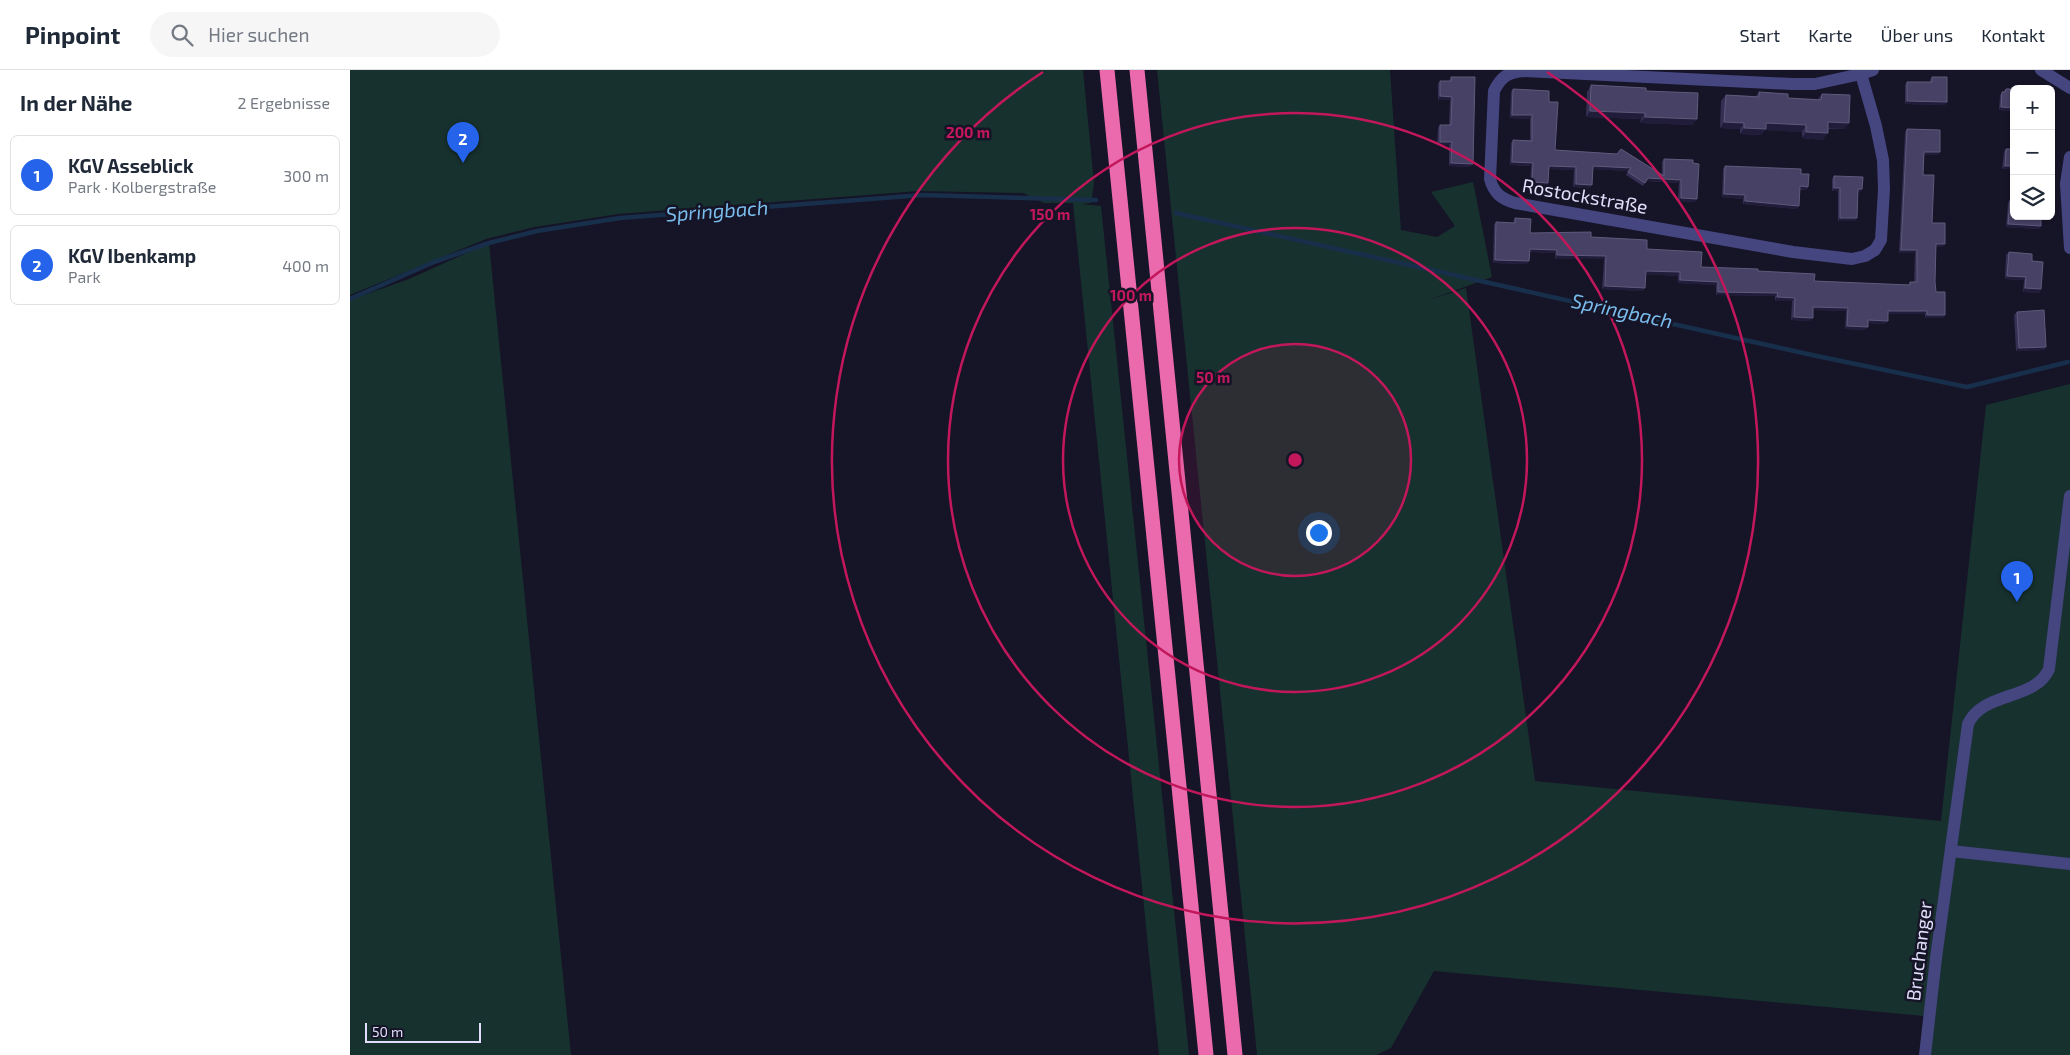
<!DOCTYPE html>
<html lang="de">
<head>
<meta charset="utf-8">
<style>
  :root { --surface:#fff; --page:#f6f6f7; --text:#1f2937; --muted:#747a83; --line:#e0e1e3; --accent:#2563eb }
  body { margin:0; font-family:"Exo 2",sans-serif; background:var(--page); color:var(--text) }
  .controls { position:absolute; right:15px; top:15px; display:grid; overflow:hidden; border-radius:8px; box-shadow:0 1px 4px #0004 }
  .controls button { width:45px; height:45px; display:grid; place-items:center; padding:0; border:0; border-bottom:1px solid var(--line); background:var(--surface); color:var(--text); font:25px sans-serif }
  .scale { position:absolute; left:15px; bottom:12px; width:116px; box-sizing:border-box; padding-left:5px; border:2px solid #e0defb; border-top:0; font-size:14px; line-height:18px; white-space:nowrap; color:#e0defb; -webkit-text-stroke:4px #161427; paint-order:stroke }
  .you { position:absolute; left:968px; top:462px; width:18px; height:18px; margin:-12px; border:4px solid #fff; border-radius:50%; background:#1a73e8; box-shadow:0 0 0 8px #1a73e833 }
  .badge { display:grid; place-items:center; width:32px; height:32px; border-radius:50%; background:var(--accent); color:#fff; font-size:16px; font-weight:700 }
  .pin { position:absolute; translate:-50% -41px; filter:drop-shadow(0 1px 2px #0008) }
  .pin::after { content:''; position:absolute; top:26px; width:18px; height:15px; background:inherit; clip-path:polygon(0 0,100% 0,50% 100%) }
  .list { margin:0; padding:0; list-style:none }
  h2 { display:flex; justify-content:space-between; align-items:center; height:65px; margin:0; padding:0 20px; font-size:21px }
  h2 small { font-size:16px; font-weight:400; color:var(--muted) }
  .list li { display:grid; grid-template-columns:32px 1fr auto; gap:15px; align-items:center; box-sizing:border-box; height:80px; margin:0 10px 10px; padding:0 10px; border:1px solid var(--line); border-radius:8px }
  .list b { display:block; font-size:19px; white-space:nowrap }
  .list p { margin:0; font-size:16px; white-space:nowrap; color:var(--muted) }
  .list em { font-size:16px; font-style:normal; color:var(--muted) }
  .icon { flex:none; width:28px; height:28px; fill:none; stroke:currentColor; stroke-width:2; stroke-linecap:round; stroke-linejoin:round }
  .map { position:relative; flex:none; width:1720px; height:985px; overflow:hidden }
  header { display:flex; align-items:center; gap:30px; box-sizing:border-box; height:70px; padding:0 25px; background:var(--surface); border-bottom:1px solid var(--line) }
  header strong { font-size:24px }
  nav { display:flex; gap:28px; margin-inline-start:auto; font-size:18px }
  .search { width:350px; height:45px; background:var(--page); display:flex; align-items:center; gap:12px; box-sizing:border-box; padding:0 18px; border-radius:28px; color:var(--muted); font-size:19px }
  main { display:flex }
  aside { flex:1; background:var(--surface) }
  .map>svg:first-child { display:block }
</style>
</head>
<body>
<header>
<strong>Pinpoint</strong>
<div class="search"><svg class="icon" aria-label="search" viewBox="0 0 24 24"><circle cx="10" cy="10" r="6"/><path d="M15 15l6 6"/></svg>Hier suchen</div>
<nav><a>Start</a><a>Karte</a><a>Über uns</a><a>Kontakt</a></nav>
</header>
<main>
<aside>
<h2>In der Nähe<small>2 Ergebnisse</small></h2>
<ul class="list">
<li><span class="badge">1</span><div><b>KGV Asseblick</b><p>Park · Kolbergstraße</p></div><em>300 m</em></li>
<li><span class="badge">2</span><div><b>KGV Ibenkamp</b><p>Park</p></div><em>400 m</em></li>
</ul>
</aside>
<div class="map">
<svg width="1720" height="985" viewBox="0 0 1720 985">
  <rect width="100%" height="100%" fill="#161427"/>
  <g fill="#17312f">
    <path d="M 0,0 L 733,0 L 744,113 L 741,133 L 731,134 L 751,136 L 839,985 L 809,985 L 723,133 L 694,133 L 673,123 L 569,121 L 268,144 L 185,157 L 136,169 L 0,225 Z"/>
    <path d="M 807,0 L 1040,0 L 1051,160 L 1087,167 L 1105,156 L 1081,122 L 1123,112 L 1142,207 L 1079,230 L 1116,218 L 1185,711 L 1591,751 L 1636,335 L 1720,314 L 1720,985 L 1570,985 L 1574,946 L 1084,901 L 1041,978 L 1026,985 L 907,985 Z"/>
    <path d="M 139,173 L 221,985 L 0,985 L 0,230 L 59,209 Z"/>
  </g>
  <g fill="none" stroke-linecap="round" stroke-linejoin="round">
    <g stroke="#182f4c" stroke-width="4.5">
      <path d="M 826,143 L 1462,285 L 1617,317 L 1718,292"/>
      <path d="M 0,229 L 84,192 L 139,173 L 187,161 L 270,148 L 573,125 L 746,130"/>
    </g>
    <g stroke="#454580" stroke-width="12">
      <path d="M 1691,0 L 1720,18"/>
      <path d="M 1511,4 L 1465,14 L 1442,14 L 1172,1 C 1157,3 1151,7 1144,21 L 1140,109 C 1144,124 1152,129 1165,133 L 1443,182 L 1502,189 L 1515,186 L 1525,180 L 1531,170 L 1534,119 L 1533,90 L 1526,56 L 1511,4 L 1523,0"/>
      <path d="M 1720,87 L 1716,114 L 1720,178"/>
      <path d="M 1601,781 L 1720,794"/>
      <path d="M 1575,985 L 1586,888 L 1618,654 C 1633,621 1685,631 1699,599 L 1720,426"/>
    </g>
    <g stroke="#eb69ad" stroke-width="15">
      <path d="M 757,0 L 856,985"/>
      <path d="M 787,0 L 885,985"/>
    </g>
  </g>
  <g fill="#352f53">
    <path d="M 1101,7 L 1121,97 L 1099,96 L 1099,75 L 1087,75 L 1088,58 L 1090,55 L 1099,55 L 1100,30 L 1088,30 L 1088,14 L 1090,11 L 1099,11 Z"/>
    <path d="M 1582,7 L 1597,32 L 1595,35 L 1555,34 L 1555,15 L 1557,12 L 1580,12 L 1580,10 Z"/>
    <path d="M 1241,15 L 1296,21 L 1347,49 L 1342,55 L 1290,53 L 1291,49 L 1236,47 L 1237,22 Z"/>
    <path d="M 1163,19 L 1199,32 L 1205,80 L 1312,105 L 1312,92 L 1314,89 L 1343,90 L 1345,132 L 1328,131 L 1329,113 L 1296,111 L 1293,116 L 1276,105 L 1278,101 L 1243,99 L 1240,118 L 1223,117 L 1224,100 L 1199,99 L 1198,113 L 1196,116 L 1180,115 L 1181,96 L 1160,95 L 1161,73 L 1163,70 L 1180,70 L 1180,49 L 1160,48 L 1161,22 Z"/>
    <path d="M 1656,19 L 1664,41 L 1649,40 L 1650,25 Z"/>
    <path d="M 1409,22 L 1438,28 L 1468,29 L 1472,24 L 1495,59 L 1478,59 L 1473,70 L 1452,68 L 1452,62 L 1415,60 L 1411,65 L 1390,64 L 1390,59 L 1370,58 L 1371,31 L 1376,25 L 1406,26 Z"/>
    <path d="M 1557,59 L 1590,82 L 1588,85 L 1574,85 L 1573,105 L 1582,153 L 1593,177 L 1586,177 L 1585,212 L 1586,222 L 1595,245 L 1593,248 L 1575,248 L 1575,244 L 1538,244 L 1535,254 L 1518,253 L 1515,260 L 1495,259 L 1496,241 L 1463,240 L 1460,251 L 1441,250 L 1442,231 L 1425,231 L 1425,226 L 1366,225 L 1366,215 L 1328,213 L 1328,206 L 1296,204 L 1293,221 L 1252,219 L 1254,189 L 1205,189 L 1205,183 L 1180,182 L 1179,191 L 1177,194 L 1143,193 L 1144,155 L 1146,152 L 1163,153 L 1165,148 L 1180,163 L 1241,167 L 1297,179 L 1351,197 L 1408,201 L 1464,211 L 1558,215 L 1560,212 L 1564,212 L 1565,183 L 1549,183 L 1555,62 Z"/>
    <path d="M 1656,79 L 1664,99 L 1652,99 L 1654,82 Z"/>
    <path d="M 1375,96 L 1451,104 L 1458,117 L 1456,120 L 1450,120 L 1447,139 L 1393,134 L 1393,129 L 1372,127 L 1373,99 Z"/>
    <path d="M 1484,106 L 1512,119 L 1510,122 L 1508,122 L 1505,151 L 1488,151 L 1488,121 L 1482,121 L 1482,109 Z"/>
    <path d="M 1660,130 L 1691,156 L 1689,159 L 1656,157 L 1658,133 Z"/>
    <path d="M 1659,182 L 1682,191 L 1691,219 L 1689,223 L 1673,222 L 1674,210 L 1655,209 L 1656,185 Z"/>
    <path d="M 1667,242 L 1696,277 L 1694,280 L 1666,281 L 1664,245 Z"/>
  </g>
  <g fill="#211c3a">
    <path d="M 1090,26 L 1102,27 L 1100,30 L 1088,30 Z"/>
    <path d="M 1557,31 L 1597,32 L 1595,35 L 1555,34 Z"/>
    <path d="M 1651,37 L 1664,38 L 1664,41 L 1649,40 Z"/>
    <path d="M 1240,41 L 1295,43 L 1291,49 L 1236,47 Z"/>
    <path d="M 1162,45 L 1182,45 L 1180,49 L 1160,48 Z"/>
    <path d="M 1295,47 L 1347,49 L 1342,55 L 1290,53 Z"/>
    <path d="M 1374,52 L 1394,53 L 1390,59 L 1370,58 Z"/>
    <path d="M 1478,52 L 1499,53 L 1495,59 L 1474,58 Z"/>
    <path d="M 1416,53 L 1456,55 L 1452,62 L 1415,60 L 1411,65 L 1390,64 L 1394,58 Z"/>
    <path d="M 1456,62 L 1478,63 L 1473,70 L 1452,68 Z"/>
    <path d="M 1090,72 L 1102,72 L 1099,75 L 1087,75 Z"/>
    <path d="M 1574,82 L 1590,82 L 1588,85 L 1571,85 Z"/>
    <path d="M 1162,92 L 1183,93 L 1181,96 L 1160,95 Z"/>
    <path d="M 1101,93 L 1123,94 L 1121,97 L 1099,96 Z"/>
    <path d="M 1199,96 L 1226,97 L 1224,100 L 1197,99 Z"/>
    <path d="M 1243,96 L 1281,98 L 1278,101 L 1241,99 Z"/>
    <path d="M 1655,96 L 1664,96 L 1664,99 L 1652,99 Z"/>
    <path d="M 1298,108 L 1331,110 L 1329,113 L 1296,111 Z"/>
    <path d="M 1182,112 L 1198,113 L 1196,116 L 1180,115 Z"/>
    <path d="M 1226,114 L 1242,115 L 1240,118 L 1223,117 Z"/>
    <path d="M 1450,116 L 1458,117 L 1456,120 L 1448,119 Z"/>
    <path d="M 1484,118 L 1490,118 L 1488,121 L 1482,121 Z"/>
    <path d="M 1508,119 L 1512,119 L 1510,122 L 1506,122 Z"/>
    <path d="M 1374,124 L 1395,125 L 1393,129 L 1372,127 Z"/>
    <path d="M 1331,128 L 1347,129 L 1345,132 L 1328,131 Z"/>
    <path d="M 1395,131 L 1449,136 L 1447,139 L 1393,134 Z"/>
    <path d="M 1490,148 L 1507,148 L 1505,151 L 1488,151 Z"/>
    <path d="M 1658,154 L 1691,156 L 1689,159 L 1656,157 Z"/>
    <path d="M 1586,174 L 1595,174 L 1593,177 L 1584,177 Z"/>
    <path d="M 1180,179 L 1207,180 L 1205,183 L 1178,182 Z"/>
    <path d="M 1551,180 L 1567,180 L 1565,183 L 1549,183 Z"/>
    <path d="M 1207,185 L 1256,186 L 1254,189 L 1205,189 Z"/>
    <path d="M 1145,190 L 1179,191 L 1177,194 L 1143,193 Z"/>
    <path d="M 1296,201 L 1330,202 L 1328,206 L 1294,204 Z"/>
    <path d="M 1657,206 L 1676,207 L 1674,210 L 1655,209 Z"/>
    <path d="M 1330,210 L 1368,212 L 1366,215 L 1328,213 Z"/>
    <path d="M 1255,216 L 1295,218 L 1293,221 L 1252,219 Z"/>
    <path d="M 1675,218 L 1691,219 L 1689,223 L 1673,222 Z"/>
    <path d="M 1368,222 L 1428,223 L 1425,226 L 1366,225 Z"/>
    <path d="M 1427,227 L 1445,228 L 1442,231 L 1425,231 Z"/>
    <path d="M 1463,237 L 1498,238 L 1496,241 L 1461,240 Z"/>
    <path d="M 1538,241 L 1577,241 L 1575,244 L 1536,244 Z"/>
    <path d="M 1577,245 L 1595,245 L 1593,248 L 1575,248 Z"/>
    <path d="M 1444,247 L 1463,248 L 1460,251 L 1441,250 Z"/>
    <path d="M 1518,250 L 1538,251 L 1535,254 L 1516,253 Z"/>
    <path d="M 1497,256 L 1518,257 L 1515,260 L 1495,259 Z"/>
    <path d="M 1696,277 L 1694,280 L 1666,281 L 1669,278 Z"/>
  </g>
  <g fill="#474265" stroke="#5f5a7c">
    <path d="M 1101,7 L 1125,7 L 1123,94 L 1101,93 L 1102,72 L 1090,72 L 1090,55 L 1101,55 L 1102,27 L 1090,26 L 1090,11 L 1101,11 Z"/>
    <path d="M 1582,7 L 1597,7 L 1597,32 L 1557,31 L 1557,12 L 1582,12 Z"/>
    <path d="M 1241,15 L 1296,18 L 1296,21 L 1348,23 L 1347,49 L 1295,47 L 1295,43 L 1240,41 Z"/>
    <path d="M 1163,19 L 1199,21 L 1199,32 L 1208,32 L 1205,80 L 1267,84 L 1271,79 L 1314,106 L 1314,89 L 1343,90 L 1343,93 L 1349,94 L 1347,129 L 1331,128 L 1331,110 L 1298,108 L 1295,113 L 1278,102 L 1281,98 L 1243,96 L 1242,115 L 1226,114 L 1226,97 L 1199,96 L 1198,113 L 1182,112 L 1183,93 L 1162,92 L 1163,70 L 1182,71 L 1182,45 L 1162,45 Z"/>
    <path d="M 1656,19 L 1664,19 L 1664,38 L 1651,37 L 1652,22 L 1655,22 Z"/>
    <path d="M 1409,22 L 1438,24 L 1438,28 L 1471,30 L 1472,24 L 1500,25 L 1499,53 L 1478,52 L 1478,63 L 1456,62 L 1456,55 L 1416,53 L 1416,59 L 1394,58 L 1394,53 L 1374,52 L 1376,25 L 1409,27 Z"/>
    <path d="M 1557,59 L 1590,60 L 1590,82 L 1574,82 L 1573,105 L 1584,105 L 1582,153 L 1595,153 L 1595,174 L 1586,174 L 1585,212 L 1586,222 L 1595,222 L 1595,245 L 1577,245 L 1577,241 L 1538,241 L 1538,251 L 1518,250 L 1518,257 L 1497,256 L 1498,238 L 1463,237 L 1463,248 L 1444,247 L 1445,228 L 1427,227 L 1428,223 L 1368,222 L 1368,212 L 1330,210 L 1330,202 L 1296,201 L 1295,218 L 1255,216 L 1256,186 L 1207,185 L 1207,180 L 1180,179 L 1179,191 L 1145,190 L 1146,152 L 1165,153 L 1165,148 L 1181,149 L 1180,163 L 1241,162 L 1241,167 L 1297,170 L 1297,179 L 1352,182 L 1351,197 L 1408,199 L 1408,201 L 1465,204 L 1464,211 L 1560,215 L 1560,212 L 1567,212 L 1567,180 L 1551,180 Z"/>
    <path d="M 1656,79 L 1664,79 L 1664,96 L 1655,96 Z"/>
    <path d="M 1375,96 L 1451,99 L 1451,104 L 1459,104 L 1458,117 L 1450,116 L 1449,136 L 1395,131 L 1395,125 L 1374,124 Z"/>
    <path d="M 1484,106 L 1513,107 L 1512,119 L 1508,119 L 1507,148 L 1490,148 L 1490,118 L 1484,118 Z"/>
    <path d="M 1660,130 L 1664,130 L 1664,146 L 1691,146 L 1691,156 L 1658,154 Z"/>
    <path d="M 1659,182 L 1682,184 L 1682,191 L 1693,192 L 1691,219 L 1675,218 L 1676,207 L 1657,206 Z"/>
    <path d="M 1694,240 L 1696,277 L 1669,278 L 1667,242 Z"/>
  </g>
  <circle cx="945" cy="390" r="116" fill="#c2185b" fill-opacity=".12"/>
  <g fill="none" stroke="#c2185b" stroke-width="2.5">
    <circle cx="945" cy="390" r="116"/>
    <circle cx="945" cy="390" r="232"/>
    <circle cx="945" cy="390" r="347"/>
    <path d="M1197 2A463 463 0 1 1 693 2"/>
  </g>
  <g text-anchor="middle" stroke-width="5" stroke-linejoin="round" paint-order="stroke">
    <g font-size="19" fill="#e0defb" stroke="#161427">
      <text transform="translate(1235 126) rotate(10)" y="7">Rostockstraße</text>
      <text transform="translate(1569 881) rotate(-83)" y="7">Bruchanger</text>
    </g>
    <g font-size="20" font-style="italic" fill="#7abded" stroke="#161427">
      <text transform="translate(367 141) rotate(-4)" y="7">Springbach</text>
      <text transform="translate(1272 241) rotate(12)" y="7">Springbach</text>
    </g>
  </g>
  <circle cx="945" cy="390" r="8" fill="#c2185b" stroke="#161427" stroke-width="2.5"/>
  <g font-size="15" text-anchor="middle" font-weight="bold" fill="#c2185b" stroke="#161427" stroke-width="5" stroke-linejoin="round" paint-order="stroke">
    <text x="618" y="68">200 m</text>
    <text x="700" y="150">150 m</text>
    <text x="781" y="231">100 m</text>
    <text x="863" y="313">50 m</text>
  </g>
</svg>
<div class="controls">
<button>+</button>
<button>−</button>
<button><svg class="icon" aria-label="layers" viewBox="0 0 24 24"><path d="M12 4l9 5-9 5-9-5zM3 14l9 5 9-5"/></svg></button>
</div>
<div class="scale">50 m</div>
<div class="you"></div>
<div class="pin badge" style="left:1667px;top:532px">1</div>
<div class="pin badge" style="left:113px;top:93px">2</div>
</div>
</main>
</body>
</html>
